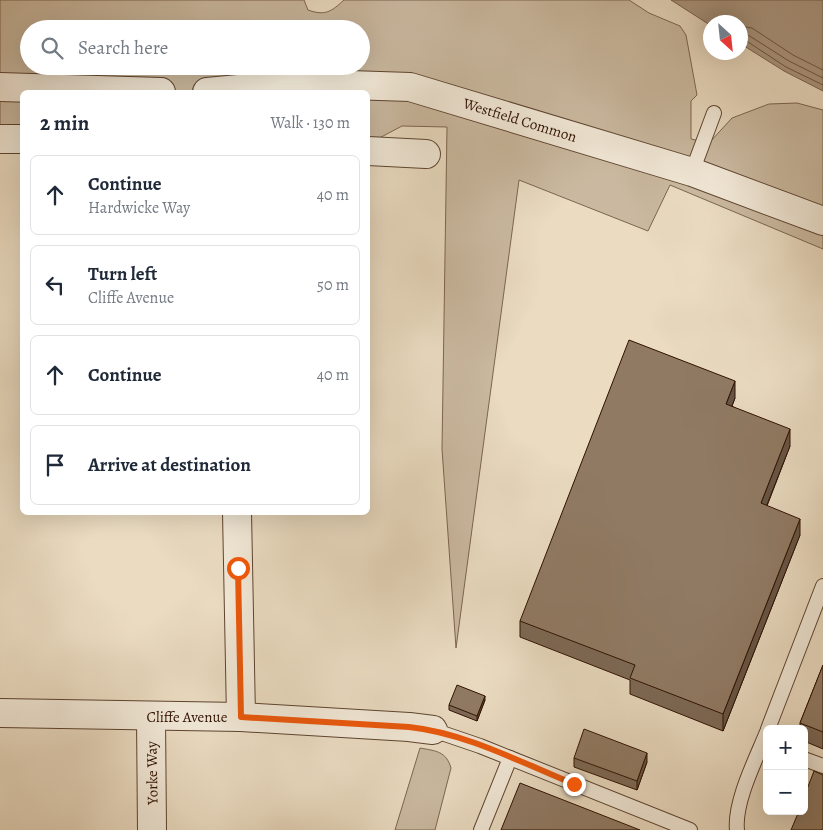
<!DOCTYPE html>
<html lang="en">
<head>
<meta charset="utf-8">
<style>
  :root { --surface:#fff; --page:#f6f6f7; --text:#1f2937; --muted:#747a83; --line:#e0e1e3 }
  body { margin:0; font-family:Alegreya,serif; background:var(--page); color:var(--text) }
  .controls { position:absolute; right:15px; bottom:15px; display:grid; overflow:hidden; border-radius:8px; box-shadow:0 5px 20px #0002 }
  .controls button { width:45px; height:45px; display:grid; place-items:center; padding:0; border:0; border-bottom:1px solid var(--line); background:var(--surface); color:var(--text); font:25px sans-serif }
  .compass { position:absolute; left:703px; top:15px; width:45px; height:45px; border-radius:50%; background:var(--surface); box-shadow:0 5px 20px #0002; rotate:153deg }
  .stop { position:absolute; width:15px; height:15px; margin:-11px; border:4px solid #ea580c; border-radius:50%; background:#fff }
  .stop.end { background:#ea580c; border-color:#fff; box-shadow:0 1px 5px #0008 }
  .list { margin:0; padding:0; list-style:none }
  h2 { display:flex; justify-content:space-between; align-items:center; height:65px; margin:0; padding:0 20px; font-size:21px }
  h2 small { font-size:16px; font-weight:400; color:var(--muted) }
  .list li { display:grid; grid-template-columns:32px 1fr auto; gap:15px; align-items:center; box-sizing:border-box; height:80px; margin:0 10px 10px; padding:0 10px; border:1px solid var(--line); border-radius:8px }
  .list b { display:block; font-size:19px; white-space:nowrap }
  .list p { margin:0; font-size:16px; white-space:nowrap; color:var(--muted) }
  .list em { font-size:16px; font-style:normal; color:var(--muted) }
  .icon { flex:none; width:28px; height:28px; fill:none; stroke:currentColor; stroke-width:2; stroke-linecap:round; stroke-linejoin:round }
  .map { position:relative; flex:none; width:823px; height:830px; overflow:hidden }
  .search { position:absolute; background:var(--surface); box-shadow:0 5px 20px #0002; left:20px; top:20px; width:350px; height:55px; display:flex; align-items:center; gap:12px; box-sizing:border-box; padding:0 18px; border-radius:28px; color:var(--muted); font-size:19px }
  .panel { position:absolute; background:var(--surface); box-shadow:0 5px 20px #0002; left:20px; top:90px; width:350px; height:425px; border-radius:8px }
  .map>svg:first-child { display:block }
</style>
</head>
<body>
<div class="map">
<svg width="823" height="830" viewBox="0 0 823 830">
  <rect width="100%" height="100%" fill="#eadbc1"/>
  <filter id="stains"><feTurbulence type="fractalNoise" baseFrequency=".004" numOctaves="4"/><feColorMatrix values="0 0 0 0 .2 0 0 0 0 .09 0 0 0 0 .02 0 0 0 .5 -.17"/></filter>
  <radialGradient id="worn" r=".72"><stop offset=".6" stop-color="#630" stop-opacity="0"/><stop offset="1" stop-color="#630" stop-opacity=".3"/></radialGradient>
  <g fill="#cab9a0" stroke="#7c6550" fill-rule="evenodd">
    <path d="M 0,0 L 304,0 L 308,10 C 325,16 331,12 344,0 L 629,0 L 649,13 L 680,26 L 686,35 L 697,95 L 691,101 L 691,139 L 709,143 L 732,118 L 769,104 L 797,103 L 823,110 L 823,249 L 670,185 L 648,231 L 519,180 L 456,648 L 442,449 L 447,127 L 402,126 L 368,144 L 368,92 L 22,92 L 22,131 L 0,131 ZM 29,29 L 361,29 L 361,66 L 29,66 Z"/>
    <path d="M 420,748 C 436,751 446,751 451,768 L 435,830 L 395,830 Z"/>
  </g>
  <path fill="#aa967f" stroke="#79614c" d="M 671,0 L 823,0 L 823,91 L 784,71 L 741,44 L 740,22 L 710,22 L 710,25 Z"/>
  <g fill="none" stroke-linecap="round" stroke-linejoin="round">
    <g stroke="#6c5440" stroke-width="1">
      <path d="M 740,26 L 752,28 L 793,55 L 823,70"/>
      <path d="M 740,33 L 748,35 L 789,61 L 823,78"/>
      <path d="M 740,40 L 745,40 L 786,67 L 823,85"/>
    </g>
    <defs>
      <g id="lane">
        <path d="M 692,172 L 714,113"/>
        <path d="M 768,729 L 823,586"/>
        <path d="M 433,730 L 480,746 L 690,830"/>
        <path d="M 804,759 L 823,766"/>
        <path d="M 481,830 L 510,758"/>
        <path d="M 737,830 C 734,802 756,759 767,732"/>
      </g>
      <g id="street">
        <path d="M 0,87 L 161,92"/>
        <path d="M 207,92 L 279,85 L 319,84 L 410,87 L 692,172 L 823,221"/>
        <path d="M 0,139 L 22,139"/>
        <path d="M 368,151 L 426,154"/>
        <path d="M 237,512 L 241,717"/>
        <path d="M 0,713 L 241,717 L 409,727 L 433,730"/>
        <path d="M 151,717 L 152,830"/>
      </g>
    </defs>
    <use href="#lane" stroke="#5e4430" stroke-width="16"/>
    <use href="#street" stroke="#5e4430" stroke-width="30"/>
    <use href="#lane" stroke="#f1e8d7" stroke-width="14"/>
    <use href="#street" stroke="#f1e8d7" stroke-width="28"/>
  </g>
  <g fill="#7c6956" stroke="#2f1100">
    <path d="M 735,398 L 732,406 L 790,446 L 767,506 L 800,535 L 723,731 L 630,694 L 630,680 L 520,637 L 520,621 Z"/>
    <path d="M 823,665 L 823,749 L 804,741 L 804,729 L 800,729 L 800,723 Z"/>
    <path d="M 485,700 L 477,721 L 449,710 L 449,705 Z"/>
    <path d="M 574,758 L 647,762 L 637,790 L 574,767 Z"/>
  </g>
  <g fill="#655546" stroke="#2f1100">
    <path d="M 735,381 L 735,398 L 726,421 L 726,404 Z"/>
    <path d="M 790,429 L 790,446 L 761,520 L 761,503 Z"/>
    <path d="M 800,519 L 800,535 L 723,731 L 723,714 Z"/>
    <path d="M 485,696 L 485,700 L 477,721 L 477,716 Z"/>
    <path d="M 647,753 L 647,762 L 637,790 L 637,781 Z"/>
  </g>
  <g fill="#907a64" stroke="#2f1100">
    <path d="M 629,340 L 735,381 L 726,404 L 790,429 L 761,503 L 800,519 L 723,714 L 630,678 L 635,665 L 520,621 Z"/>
    <path d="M 823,665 L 823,732 L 800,723 Z"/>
    <path d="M 457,685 L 485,696 L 477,716 L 449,705 Z"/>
    <path d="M 584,729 L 647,753 L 637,781 L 574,758 Z"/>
    <path d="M 814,771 L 823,775 L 823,830 L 791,830 L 799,811 L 804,811 L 804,797 Z"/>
    <path d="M 520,783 L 640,830 L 501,830 Z"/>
  </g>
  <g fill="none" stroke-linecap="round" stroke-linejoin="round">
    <path stroke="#ea580c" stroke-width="6" d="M 238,568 L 241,717 L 409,727 C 466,733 522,763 574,784"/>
  </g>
  <g text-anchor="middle" stroke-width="4" stroke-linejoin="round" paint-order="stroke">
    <g font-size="15" fill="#2f1100" stroke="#f1e8d7">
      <text transform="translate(520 120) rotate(17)" y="5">Westfield Common</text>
      <text x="187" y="722">Cliffe Avenue</text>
      <text transform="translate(152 773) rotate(-91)" y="5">Yorke Way</text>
    </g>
  </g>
  <rect width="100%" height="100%" filter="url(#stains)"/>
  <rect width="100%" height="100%" fill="url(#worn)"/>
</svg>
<div class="controls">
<button>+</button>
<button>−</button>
</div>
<svg class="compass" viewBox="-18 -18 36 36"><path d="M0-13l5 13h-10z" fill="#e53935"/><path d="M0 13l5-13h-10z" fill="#747a83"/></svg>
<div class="stop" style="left:238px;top:568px"></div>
<div class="stop end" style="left:574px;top:784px"></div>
<div class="search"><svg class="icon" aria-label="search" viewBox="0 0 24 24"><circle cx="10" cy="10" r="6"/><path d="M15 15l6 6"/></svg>Search here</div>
<section class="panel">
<h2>2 min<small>Walk · 130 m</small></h2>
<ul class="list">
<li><svg class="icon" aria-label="ahead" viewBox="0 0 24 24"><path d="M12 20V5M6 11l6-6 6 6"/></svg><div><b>Continue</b><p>Hardwicke Way</p></div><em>40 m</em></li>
<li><svg class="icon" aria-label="left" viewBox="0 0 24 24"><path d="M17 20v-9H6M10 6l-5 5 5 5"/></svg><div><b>Turn left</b><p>Cliffe Avenue</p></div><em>50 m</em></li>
<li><svg class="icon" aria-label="ahead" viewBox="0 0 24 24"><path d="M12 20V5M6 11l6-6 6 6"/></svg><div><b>Continue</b></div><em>40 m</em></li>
<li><svg class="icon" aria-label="arrive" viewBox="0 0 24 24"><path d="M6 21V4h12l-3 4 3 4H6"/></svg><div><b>Arrive at destination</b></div></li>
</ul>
</section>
</div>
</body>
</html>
